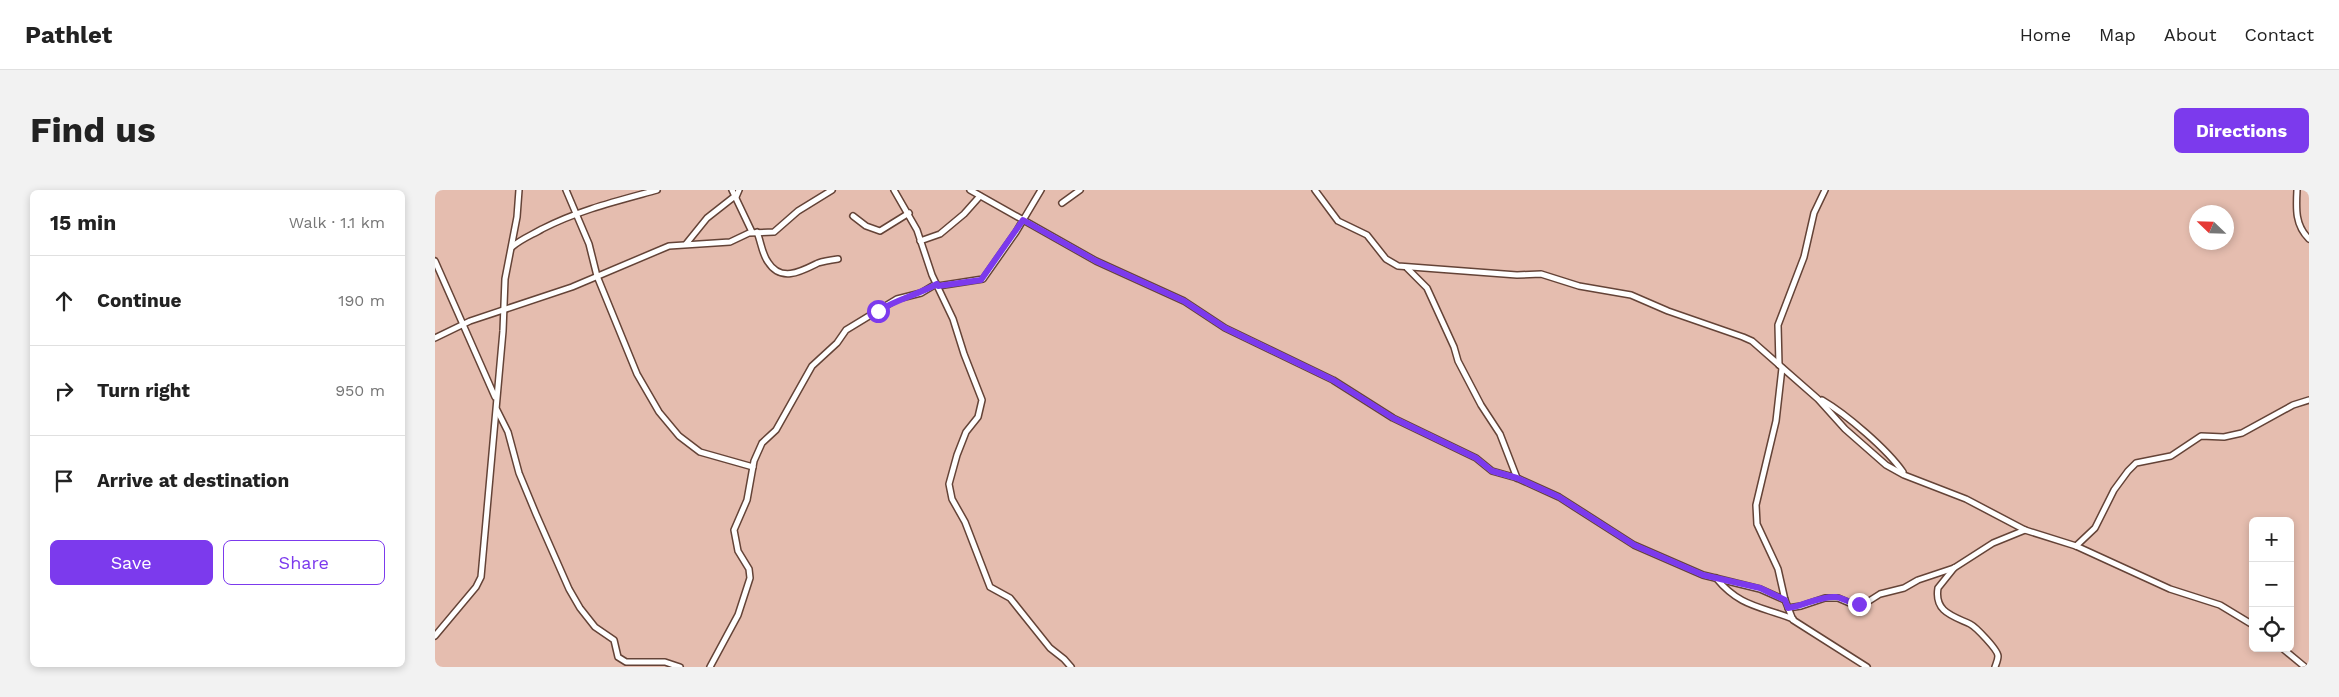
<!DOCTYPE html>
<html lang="en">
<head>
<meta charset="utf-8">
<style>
  :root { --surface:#fff; --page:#f2f2f2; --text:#222; --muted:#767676; --line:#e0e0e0; --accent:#7c3aed }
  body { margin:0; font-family:"Work Sans",sans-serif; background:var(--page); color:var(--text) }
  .controls { position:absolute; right:15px; bottom:15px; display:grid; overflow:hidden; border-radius:8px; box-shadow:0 2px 8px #0003 }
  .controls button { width:45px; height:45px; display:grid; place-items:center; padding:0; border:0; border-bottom:1px solid var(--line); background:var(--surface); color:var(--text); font:25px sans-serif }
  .compass { position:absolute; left:1754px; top:15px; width:45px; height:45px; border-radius:50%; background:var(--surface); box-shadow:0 2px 8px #0003; rotate:293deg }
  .stop { position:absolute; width:15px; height:15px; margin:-11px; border:4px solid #7c3aed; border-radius:50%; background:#fff }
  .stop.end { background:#7c3aed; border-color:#fff; box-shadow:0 1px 5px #0008 }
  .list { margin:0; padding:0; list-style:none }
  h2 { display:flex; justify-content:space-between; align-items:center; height:65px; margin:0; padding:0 20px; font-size:21px }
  h2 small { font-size:16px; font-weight:400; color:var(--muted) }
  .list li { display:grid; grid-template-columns:32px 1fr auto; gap:15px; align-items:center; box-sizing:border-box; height:90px; padding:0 20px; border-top:1px solid var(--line) }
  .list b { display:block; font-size:19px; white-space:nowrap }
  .list em { font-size:16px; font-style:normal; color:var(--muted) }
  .actions { display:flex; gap:10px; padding:15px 20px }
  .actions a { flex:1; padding:11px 0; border:1px solid var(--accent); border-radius:8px; text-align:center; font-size:18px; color:var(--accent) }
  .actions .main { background:var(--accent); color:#fff }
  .icon { flex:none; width:28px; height:28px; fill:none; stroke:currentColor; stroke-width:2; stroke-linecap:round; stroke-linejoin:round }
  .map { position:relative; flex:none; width:1874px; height:477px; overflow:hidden; border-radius:8px }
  header { display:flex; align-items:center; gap:30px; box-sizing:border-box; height:70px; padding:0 25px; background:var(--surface); border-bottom:1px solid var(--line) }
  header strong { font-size:24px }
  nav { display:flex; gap:28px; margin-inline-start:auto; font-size:18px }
  .intro { display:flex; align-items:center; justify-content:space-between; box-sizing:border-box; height:120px; padding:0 30px }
  h1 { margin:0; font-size:35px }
  .button { padding:12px 22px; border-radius:8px; background:var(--accent); color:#fff; font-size:18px; font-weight:700 }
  main { display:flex; gap:30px; padding:0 30px }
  aside { flex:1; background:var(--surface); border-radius:8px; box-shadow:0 2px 8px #0003 }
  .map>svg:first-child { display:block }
</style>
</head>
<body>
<header>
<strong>Pathlet</strong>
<nav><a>Home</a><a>Map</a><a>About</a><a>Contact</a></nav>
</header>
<div class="intro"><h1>Find us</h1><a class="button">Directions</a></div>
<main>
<aside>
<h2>15 min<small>Walk · 1.1 km</small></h2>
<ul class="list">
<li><svg class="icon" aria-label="ahead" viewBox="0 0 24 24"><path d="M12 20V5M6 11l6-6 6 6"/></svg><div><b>Continue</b></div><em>190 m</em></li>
<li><svg class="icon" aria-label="right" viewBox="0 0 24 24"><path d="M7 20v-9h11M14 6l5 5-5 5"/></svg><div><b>Turn right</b></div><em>950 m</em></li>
<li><svg class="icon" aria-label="arrive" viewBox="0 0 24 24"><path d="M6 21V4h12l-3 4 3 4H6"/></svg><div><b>Arrive at destination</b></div></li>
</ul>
<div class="actions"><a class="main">Save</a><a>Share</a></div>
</aside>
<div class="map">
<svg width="1874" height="477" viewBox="0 0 1874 477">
  <rect width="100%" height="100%" fill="#e5bdaf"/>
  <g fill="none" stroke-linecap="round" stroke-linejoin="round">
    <defs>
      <g id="street">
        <path d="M 131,0 L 154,54 L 162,86 L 202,184 L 224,222 L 244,246 L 265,262 L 318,277"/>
        <path d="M 297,0 L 317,42"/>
        <path d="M 459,0 L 482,40 L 497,85 L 518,129 L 529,164 L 547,210 L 543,227 L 531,242 L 522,265 L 514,294 L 517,309 L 530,332 L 555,397 L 575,408 L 615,458 L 629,469 L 636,477"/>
        <path d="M 535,0 L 661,71 L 749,111 L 790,138 L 898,190 L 958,228 L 1041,268 L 1057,281 L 1082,288 L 1124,307 L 1199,355 L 1268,385 L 1325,399 L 1350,410"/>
        <path d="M 880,0 L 903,31 L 932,45 L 951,69 L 963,76 L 1082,85 L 1106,84 L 1144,96 L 1196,105 L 1233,121 L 1308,147 L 1317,151 L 1383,209 L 1410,239 L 1451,275 L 1469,285 L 1531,309 L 1590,340 L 1641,356 L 1735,399 L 1785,415 L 1818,435"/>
        <path d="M 1862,0 C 1861,19 1860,35 1874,49"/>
        <path d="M 301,7 L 304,0"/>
        <path d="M 627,13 L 645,0"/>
        <path d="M 418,26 L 431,36 L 445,41 L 474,23"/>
        <path d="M 322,42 C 326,52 327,64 333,72 C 346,93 367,81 383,73 C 389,71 396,70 403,69"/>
        <path d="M 485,51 L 505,44 L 529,24 L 545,6"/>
        <path d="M 251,54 L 272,28 L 300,6"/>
        <path d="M 77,57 C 86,49 97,45 107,39 C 144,20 182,11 222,0"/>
        <path d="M 0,71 L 60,207"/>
        <path d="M 972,78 L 992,98 L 1019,157 L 1023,171 L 1046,215 L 1065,244 L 1082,288"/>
        <path d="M 503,96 L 548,89 L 581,42 L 606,0"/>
        <path d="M 0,148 L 35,131 L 137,97 L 234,56 L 295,52 L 314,43 L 339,42 L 363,21 L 397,0"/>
        <path d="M 1344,175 L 1343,135 L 1369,67 L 1379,23 L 1390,0"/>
        <path d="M 1347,178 L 1341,231 L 1321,315 L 1322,334 L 1343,379 L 1350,410 L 1358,430 L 1432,477"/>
        <path d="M 1387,210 C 1411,224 1452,259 1468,282"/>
        <path d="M 62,220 L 73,242 L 84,283 L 101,324 L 134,399 L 145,418 L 160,437 L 179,450 L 183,467 L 191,472 L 230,472 L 245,477"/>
        <path d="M 1641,356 L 1660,338 L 1679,300 L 1693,281 L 1701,273 L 1736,266 L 1766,246 L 1789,247 L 1807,243 L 1858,215 L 1874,210"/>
        <path d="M 1519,378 L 1503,398 C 1499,422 1518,426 1535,434 C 1541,437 1563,460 1563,466 C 1563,470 1561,474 1560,477"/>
        <path d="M 1281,388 C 1305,417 1325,416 1358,429"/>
        <path d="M 1353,418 L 1366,416 L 1390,408 L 1403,408 L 1417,414 L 1434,411 L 1445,404 L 1469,398 L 1483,390 L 1519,378 L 1558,353 L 1590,340"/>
        <path d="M 0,446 L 41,397 L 46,387 L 68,141 L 70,89 L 82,27 L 84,0"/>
        <path d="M 1847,458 L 1870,477"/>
        <path d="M 275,477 L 303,425 L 315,388 L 314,379 L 303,361 L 299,340 L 312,310 L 319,271 L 327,253 L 341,240 L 377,176 L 402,153 L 411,140 L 462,109 L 486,103 L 501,94"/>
      </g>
    </defs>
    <use href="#street" stroke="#644337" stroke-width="8"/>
    <use href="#street" stroke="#fff" stroke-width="5"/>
  </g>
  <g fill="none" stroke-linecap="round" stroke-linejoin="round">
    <path stroke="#7c3aed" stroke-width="6" d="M 443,121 C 463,109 482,105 502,94 L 503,96 L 546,90 L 588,30 L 661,71 L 749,111 L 790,138 L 898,190 L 958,228 L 1041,268 L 1057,281 L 1082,288 L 1124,307 L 1199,355 L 1268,385 L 1325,398 L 1350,410 L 1353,418 C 1369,416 1384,406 1401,407 C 1409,408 1415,414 1424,414"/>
  </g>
</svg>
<div class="controls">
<button>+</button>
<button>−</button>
<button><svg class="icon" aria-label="locate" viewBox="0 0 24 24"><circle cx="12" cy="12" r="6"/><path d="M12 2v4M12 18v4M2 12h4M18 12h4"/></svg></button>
</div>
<svg class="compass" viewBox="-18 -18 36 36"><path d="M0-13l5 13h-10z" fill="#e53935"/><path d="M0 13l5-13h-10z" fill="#767676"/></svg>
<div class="stop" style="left:443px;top:121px"></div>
<div class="stop end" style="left:1424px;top:414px"></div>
</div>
</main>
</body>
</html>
